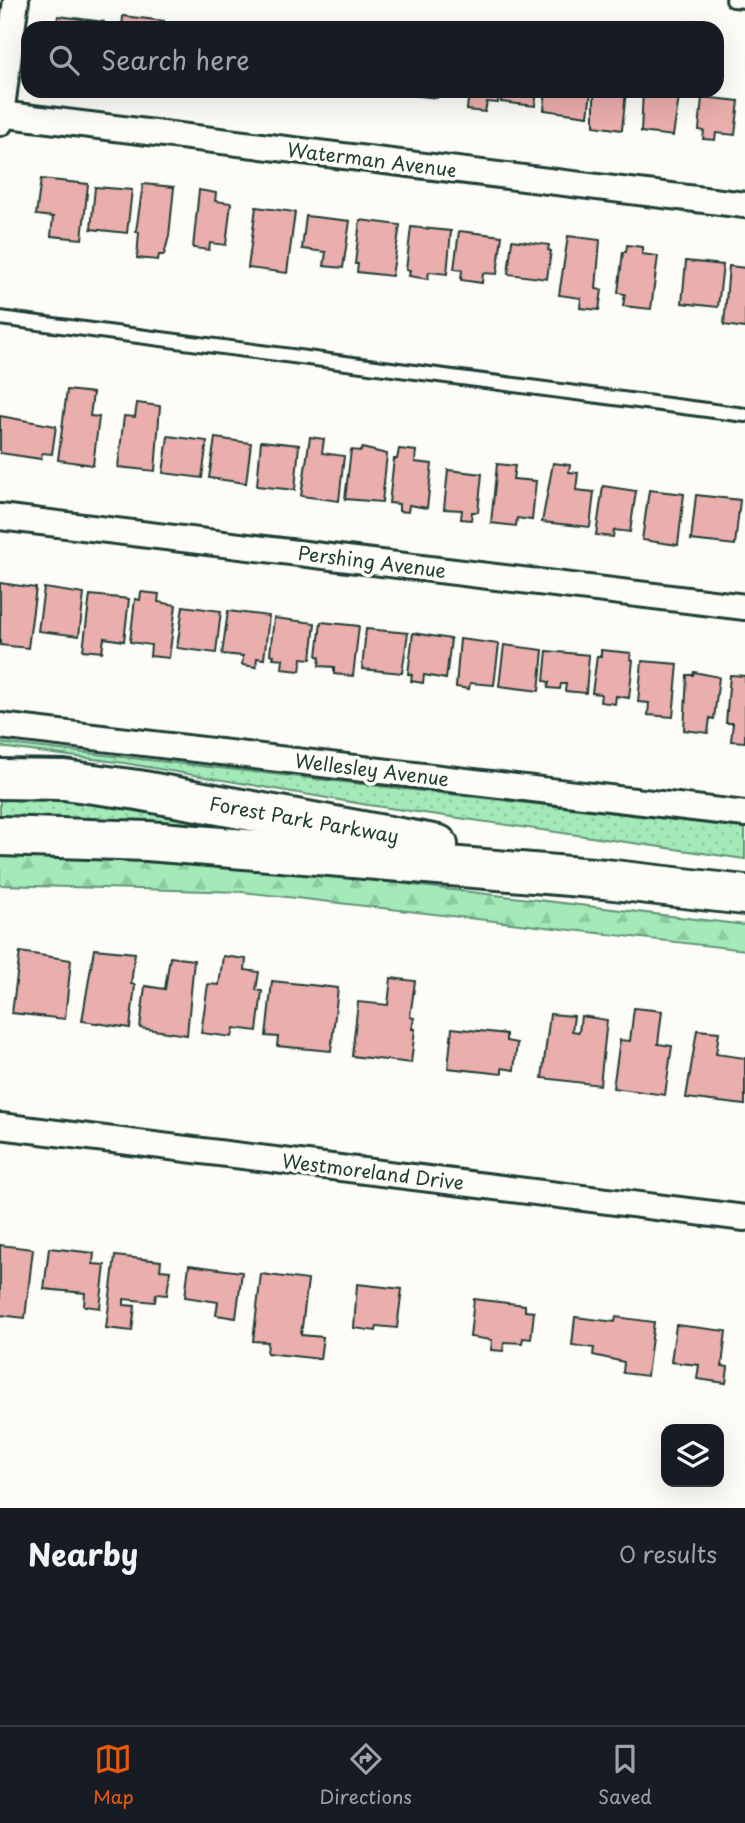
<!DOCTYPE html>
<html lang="en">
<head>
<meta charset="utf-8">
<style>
  :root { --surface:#171b24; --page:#20242c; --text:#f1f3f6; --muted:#9ea1a6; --line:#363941; --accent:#ea580c }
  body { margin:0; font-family:"Playpen Sans",sans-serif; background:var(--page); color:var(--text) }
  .controls { position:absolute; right:21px; bottom:21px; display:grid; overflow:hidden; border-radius:14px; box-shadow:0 7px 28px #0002 }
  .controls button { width:63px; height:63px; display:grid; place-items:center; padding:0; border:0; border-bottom:2px solid var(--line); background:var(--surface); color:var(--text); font:35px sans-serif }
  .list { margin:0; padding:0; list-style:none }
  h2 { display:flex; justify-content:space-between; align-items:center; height:91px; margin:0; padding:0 28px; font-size:30px }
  h2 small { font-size:23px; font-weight:400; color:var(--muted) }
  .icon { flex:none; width:38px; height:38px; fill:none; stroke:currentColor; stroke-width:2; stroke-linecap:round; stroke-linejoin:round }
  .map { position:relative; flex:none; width:745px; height:1508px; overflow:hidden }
  .search { position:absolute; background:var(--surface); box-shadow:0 7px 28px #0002; left:21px; right:21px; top:21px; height:77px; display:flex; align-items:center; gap:18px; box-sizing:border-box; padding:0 24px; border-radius:21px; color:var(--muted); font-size:26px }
  .sheet { height:217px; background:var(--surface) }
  nav { display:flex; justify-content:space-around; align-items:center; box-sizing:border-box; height:98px; border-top:2px solid var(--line); background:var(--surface); font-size:19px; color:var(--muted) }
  nav a { display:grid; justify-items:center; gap:4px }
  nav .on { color:var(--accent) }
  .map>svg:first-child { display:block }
</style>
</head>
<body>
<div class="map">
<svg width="745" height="1508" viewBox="0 0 745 1508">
  <defs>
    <pattern id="grass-dots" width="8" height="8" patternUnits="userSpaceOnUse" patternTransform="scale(1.75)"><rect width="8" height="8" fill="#a3eab8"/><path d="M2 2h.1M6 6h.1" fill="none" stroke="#8cca9f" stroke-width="1.8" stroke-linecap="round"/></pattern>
    <pattern id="forest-firs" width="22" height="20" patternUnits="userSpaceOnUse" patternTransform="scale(1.75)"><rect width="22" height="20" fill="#a3eab8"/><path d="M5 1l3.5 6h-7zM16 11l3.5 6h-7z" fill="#8cca9f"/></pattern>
  </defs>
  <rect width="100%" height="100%" fill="#fdfcf7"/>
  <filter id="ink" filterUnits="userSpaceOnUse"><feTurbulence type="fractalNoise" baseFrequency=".0143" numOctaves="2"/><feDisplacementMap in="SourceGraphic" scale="14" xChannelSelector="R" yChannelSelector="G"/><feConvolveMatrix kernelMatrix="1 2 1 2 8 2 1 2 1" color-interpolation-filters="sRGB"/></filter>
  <g filter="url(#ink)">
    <g fill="url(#grass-dots)" stroke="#619476" stroke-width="2">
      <path d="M 0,743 L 745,828 L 745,859 L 368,805 L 124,763 L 0,747 Z"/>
      <path d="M 0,790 L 37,791 L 351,840 L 0,821 Z"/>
    </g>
    <path fill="url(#forest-firs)" stroke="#619476" stroke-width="2" d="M 0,853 L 305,872 L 745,925 L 745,950 L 243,892 L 0,885 Z"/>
    <g fill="#eaaeac" stroke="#1f3d34" stroke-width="2">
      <path d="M 58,16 L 104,22 L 104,26 L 114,28 L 56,28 Z"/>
      <path d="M 123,16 L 164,21 L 164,28 L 122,28 Z"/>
      <path d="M 395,91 L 438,91 L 437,98 L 395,93 Z"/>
      <path d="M 453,91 L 499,91 L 498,103 L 487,102 L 485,112 L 467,110 L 468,99 L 452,97 Z"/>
      <path d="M 502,91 L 537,91 L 535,106 L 501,102 Z"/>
      <path d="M 546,91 L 591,91 L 588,116 L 544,110 Z"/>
      <path d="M 594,91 L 626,91 L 622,130 L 594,126 Z"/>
      <path d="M 643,91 L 680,91 L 673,136 L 641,132 Z"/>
      <path d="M 702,97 L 739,101 L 735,135 L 716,133 L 715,140 L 703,139 L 704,131 L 699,130 Z"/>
      <path d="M 41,179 L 88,184 L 82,239 L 51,236 L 53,217 L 36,215 Z"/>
      <path d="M 143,184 L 174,187 L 169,236 L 164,255 L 159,255 L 158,260 L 137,258 L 139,232 L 136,231 Z"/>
      <path d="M 95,187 L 132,190 L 127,233 L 91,229 Z"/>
      <path d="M 199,190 L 216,193 L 215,201 L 231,203 L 226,245 L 210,243 L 209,250 L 193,248 Z"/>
      <path d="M 256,207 L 295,212 L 287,273 L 248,268 Z"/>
      <path d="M 306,216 L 350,221 L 343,268 L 324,266 L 326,252 L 302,249 Z"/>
      <path d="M 360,220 L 400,225 L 392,276 L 357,272 L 358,264 L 355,264 Z"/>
      <path d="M 411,227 L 451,231 L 447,274 L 429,272 L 428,279 L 409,276 L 410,270 L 406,270 Z"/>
      <path d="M 459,231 L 502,236 L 497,274 L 483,273 L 482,283 L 461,280 L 462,270 L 454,269 Z"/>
      <path d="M 568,236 L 600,240 L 596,289 L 602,290 L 599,310 L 580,308 L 581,298 L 559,295 Z"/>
      <path d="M 512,240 L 549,245 L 548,250 L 551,251 L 547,279 L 508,274 Z"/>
      <path d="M 627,245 L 642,247 L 642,254 L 658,256 L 651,309 L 623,306 L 625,294 L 618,293 L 623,252 L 626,252 Z"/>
      <path d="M 686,261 L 723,265 L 718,307 L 682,303 Z"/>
      <path d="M 729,266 L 745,268 L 745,328 L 724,325 Z"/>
      <path d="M 67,390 L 93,393 L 90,416 L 99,417 L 93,465 L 58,460 Z"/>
      <path d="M 137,403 L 160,406 L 155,471 L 118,467 L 124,416 L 135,417 Z"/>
      <path d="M 0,416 L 56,426 L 52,454 L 42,453 L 41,459 L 0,453 Z"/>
      <path d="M 168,436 L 207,441 L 202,478 L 163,473 Z"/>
      <path d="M 310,437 L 324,439 L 322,453 L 344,456 L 339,501 L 301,496 Z"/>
      <path d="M 215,438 L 251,443 L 246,483 L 209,478 Z"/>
      <path d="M 261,441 L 299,445 L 295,490 L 257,486 Z"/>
      <path d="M 362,448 L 387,454 L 382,502 L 345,499 L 351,450 L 361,451 Z"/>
      <path d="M 399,449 L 416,451 L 415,462 L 432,464 L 427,508 L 409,505 L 408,512 L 399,511 L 399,504 L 389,503 L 394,459 L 397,459 Z"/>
      <path d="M 553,463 L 570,465 L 569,472 L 578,473 L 576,490 L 594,492 L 590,527 L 542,522 Z"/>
      <path d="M 497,464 L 515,466 L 513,479 L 536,481 L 532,520 L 517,518 L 516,526 L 491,523 Z"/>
      <path d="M 448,470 L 482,474 L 478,512 L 472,512 L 471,520 L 461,519 L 462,510 L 444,509 Z"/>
      <path d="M 603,486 L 636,491 L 630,532 L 614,530 L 613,537 L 596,535 Z"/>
      <path d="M 649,490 L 684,494 L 678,545 L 642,540 Z"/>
      <path d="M 696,495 L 740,500 L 735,545 L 691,540 Z"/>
      <path d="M 0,583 L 36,588 L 28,648 L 0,645 Z"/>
      <path d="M 44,588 L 84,594 L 79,636 L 38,631 Z"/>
      <path d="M 141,592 L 159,594 L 158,602 L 176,605 L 169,658 L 150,656 L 151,645 L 130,642 L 135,599 L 140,600 Z"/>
      <path d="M 90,595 L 129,599 L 124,641 L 104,638 L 102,652 L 83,650 Z"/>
      <path d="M 183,606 L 221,611 L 216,653 L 177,648 Z"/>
      <path d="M 228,611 L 269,616 L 264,659 L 257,658 L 256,667 L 242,665 L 243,656 L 222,654 Z"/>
      <path d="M 274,618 L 315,623 L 311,659 L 302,658 L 300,671 L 282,669 L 283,659 L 273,658 L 274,655 L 270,654 Z"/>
      <path d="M 321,622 L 359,626 L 353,676 L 334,674 L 334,667 L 319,666 L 320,657 L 317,656 Z"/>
      <path d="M 366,629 L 408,633 L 402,673 L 362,669 Z"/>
      <path d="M 413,633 L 451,639 L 446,679 L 424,675 L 423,683 L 411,681 L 412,675 L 408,674 Z"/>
      <path d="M 460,639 L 499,644 L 494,685 L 470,683 L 469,689 L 456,687 Z"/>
      <path d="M 504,645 L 543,650 L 539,691 L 499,686 Z"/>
      <path d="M 601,650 L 631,653 L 630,659 L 633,660 L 629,698 L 616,696 L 615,704 L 600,702 L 601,694 L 592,693 L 597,656 L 601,656 Z"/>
      <path d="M 547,651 L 589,655 L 586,693 L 565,691 L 566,684 L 561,684 L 560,689 L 548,688 L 549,682 L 544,681 Z"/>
      <path d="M 642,661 L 678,664 L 673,717 L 648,715 L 649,703 L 638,702 Z"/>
      <path d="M 694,672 L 719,677 L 714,719 L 710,718 L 708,733 L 684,730 L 687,675 L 693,675 Z"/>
      <path d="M 730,675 L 745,676 L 745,742 L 731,741 L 733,723 L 726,723 Z"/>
      <path d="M 94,949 L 135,953 L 131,984 L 135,985 L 130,1028 L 82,1021 Z"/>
      <path d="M 20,952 L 71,960 L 65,1019 L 12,1013 Z"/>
      <path d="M 223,956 L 246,959 L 245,970 L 259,972 L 256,990 L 262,991 L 257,1031 L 234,1028 L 232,1037 L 201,1033 L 208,984 L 219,985 Z"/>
      <path d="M 170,957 L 194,960 L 187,1035 L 140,1028 L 145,986 L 165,989 Z"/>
      <path d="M 391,978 L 415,981 L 410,1017 L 414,1018 L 412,1029 L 415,1029 L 411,1063 L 352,1056 L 358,1002 L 388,1005 Z"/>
      <path d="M 272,981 L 338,988 L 331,1051 L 277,1046 L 278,1037 L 266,1036 Z"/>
      <path d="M 634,1008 L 662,1011 L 658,1044 L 672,1046 L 665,1095 L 613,1088 L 620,1040 L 630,1041 Z"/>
      <path d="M 550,1014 L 574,1016 L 572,1031 L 579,1032 L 581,1016 L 607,1020 L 600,1085 L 542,1078 Z"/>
      <path d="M 452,1028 L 506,1034 L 506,1041 L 517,1043 L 514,1070 L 502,1068 L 502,1074 L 448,1068 Z"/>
      <path d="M 697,1030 L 719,1032 L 716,1054 L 745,1058 L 745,1105 L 686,1098 Z"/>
      <path d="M 0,1245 L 33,1249 L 25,1318 L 0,1315 Z"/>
      <path d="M 49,1248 L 94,1253 L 93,1264 L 105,1265 L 100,1308 L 84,1306 L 85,1293 L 44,1289 Z"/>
      <path d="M 115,1256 L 161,1261 L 160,1270 L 170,1271 L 167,1295 L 156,1294 L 155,1302 L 124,1299 L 124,1305 L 135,1306 L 132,1331 L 106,1328 Z"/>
      <path d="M 189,1265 L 242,1272 L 236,1318 L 216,1315 L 218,1302 L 185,1297 Z"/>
      <path d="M 261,1274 L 308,1280 L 301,1335 L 323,1337 L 320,1359 L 267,1353 L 268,1342 L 253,1341 Z"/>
      <path d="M 357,1284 L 402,1289 L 397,1328 L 377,1326 L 376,1331 L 354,1328 Z"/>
      <path d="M 474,1299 L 525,1305 L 525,1311 L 534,1312 L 531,1339 L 523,1338 L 522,1343 L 504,1342 L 503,1351 L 491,1350 L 492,1340 L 470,1337 Z"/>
      <path d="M 575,1317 L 615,1322 L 616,1317 L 654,1322 L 647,1376 L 623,1373 L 624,1362 L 593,1355 L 594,1348 L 572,1345 Z"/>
      <path d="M 676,1325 L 726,1331 L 722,1366 L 728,1367 L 726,1383 L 697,1379 L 699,1365 L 671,1362 Z"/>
    </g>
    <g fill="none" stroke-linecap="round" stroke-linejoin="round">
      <defs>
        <g id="lane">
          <path d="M 733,0 L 745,1"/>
          <path d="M 0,318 L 745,415"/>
        </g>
        <g id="street">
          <path d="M 0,114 L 745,205"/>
          <path d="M 0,123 L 16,0"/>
          <path d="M 0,517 L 745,607"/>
          <path d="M 0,726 L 745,814"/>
          <path d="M 0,1126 L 745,1218"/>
        </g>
        <g id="primary">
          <path d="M 0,779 L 64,780 L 138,790 L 438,845"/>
          <path d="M 0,836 L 148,841 L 605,879 L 745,895"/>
        </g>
      </defs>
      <use href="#lane" stroke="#1f3d34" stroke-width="18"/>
      <use href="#street" stroke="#1f3d34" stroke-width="30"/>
      <use href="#primary" stroke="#1f3d34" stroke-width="44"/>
      <use href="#lane" stroke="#fdfcf7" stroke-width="12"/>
      <use href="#street" stroke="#fdfcf7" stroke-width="24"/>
      <use href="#primary" stroke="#fdfcf7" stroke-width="38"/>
    </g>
  </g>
  <g text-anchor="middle" stroke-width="7" stroke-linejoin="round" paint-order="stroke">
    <g font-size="19" fill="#1f3d34" stroke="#fdfcf7">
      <text transform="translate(372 160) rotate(7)" y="7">Waterman Avenue</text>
      <text transform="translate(372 562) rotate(7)" y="7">Pershing Avenue</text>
      <text transform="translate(372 770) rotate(7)" y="7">Wellesley Avenue</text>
      <text transform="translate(304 820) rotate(10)" y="7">Forest Park Parkway</text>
      <text transform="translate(373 1172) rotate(7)" y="7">Westmoreland Drive</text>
    </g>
  </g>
</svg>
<div class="controls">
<button><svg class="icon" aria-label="layers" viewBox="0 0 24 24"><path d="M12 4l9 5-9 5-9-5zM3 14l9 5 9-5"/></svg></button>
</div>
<div class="search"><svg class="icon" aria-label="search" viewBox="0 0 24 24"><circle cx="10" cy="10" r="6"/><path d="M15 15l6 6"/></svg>Search here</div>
</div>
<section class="sheet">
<h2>Nearby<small>0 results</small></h2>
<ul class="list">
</ul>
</section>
<nav>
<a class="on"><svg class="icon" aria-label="map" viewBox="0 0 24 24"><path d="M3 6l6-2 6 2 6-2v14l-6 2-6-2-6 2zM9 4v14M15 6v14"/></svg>Map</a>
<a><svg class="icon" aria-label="directions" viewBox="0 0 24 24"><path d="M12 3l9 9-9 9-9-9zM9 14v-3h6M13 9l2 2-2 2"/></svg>Directions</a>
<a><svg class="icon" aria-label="saved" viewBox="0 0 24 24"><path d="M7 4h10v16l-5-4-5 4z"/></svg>Saved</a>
</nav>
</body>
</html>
